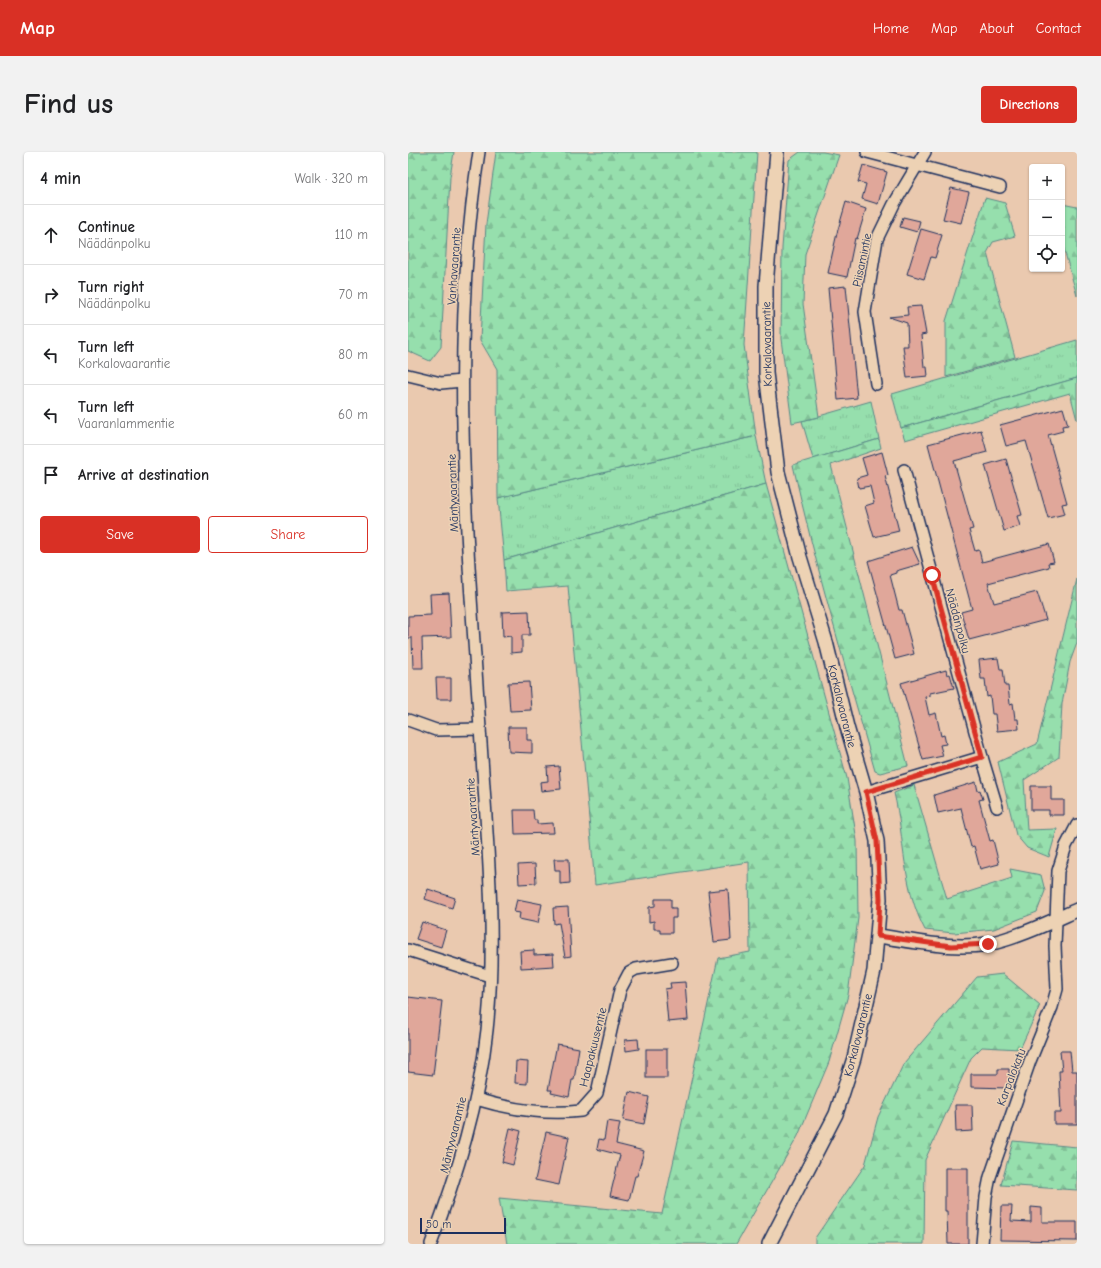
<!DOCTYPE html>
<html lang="en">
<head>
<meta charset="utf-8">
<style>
  :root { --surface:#fff; --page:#f2f2f2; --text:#202124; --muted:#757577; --line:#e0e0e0; --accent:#d93025 }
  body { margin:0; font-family:"Comic Neue",sans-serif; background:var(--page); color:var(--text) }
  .controls { position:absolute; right:12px; top:12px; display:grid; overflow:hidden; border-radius:4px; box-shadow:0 1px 3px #0004 }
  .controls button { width:36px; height:36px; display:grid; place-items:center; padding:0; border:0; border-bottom:1px solid var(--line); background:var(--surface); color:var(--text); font:20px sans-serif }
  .scale { position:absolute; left:12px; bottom:10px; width:86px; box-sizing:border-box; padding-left:4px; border:2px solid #1b2f5e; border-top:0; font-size:11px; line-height:14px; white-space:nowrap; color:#1b2f5e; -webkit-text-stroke:3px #edd2b4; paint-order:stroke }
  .stop { position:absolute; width:12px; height:12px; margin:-9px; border:3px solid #d93025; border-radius:50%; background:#fff }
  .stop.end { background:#d93025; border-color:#fff; box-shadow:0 1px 4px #0008 }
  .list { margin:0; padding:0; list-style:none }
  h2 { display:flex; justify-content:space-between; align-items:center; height:52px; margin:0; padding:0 16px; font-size:17px }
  h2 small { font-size:13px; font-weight:400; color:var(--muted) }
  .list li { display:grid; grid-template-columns:26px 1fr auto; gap:12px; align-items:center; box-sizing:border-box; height:60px; padding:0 16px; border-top:1px solid var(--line) }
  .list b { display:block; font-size:15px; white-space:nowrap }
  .list p { margin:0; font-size:13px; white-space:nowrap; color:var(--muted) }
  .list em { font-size:13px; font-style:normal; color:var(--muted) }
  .actions { display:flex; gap:8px; padding:12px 16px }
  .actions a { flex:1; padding:9px 0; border:1px solid var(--accent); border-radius:4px; text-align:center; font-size:14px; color:var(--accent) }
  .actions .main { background:var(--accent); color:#fff }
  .icon { flex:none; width:22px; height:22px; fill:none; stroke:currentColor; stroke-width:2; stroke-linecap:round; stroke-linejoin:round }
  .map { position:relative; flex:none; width:669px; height:1092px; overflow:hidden; border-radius:4px }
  header { display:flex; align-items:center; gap:24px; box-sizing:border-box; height:56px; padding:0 20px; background:var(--accent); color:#fff }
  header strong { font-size:19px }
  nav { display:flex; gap:22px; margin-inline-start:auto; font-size:14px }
  .intro { display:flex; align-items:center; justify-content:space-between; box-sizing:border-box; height:96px; padding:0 24px }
  h1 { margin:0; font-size:28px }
  .button { padding:10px 18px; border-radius:4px; background:var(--accent); color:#fff; font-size:14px; font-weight:700 }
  main { display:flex; gap:24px; padding:0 24px }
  aside { flex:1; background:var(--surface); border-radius:4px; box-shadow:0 1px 3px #0004 }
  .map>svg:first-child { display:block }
</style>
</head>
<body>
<header>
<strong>Map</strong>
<nav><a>Home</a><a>Map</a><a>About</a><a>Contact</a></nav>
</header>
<div class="intro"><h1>Find us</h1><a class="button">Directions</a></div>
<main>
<aside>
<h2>4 min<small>Walk · 320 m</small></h2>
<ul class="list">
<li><svg class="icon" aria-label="ahead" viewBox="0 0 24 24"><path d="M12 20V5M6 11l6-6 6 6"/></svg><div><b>Continue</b><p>Näädänpolku</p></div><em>110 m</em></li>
<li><svg class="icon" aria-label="right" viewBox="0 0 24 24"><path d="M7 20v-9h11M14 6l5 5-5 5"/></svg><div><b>Turn right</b><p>Näädänpolku</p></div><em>70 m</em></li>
<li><svg class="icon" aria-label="left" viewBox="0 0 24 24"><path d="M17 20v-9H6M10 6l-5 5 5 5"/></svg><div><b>Turn left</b><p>Korkalovaarantie</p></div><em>80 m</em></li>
<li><svg class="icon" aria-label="left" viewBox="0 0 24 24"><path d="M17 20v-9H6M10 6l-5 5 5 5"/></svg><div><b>Turn left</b><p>Vaaranlammentie</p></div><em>60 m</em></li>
<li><svg class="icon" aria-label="arrive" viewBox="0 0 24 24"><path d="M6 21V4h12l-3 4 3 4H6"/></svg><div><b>Arrive at destination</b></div></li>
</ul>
<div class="actions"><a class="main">Save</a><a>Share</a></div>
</aside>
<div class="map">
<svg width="669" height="1092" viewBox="0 0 669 1092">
  <defs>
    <pattern id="grass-tufts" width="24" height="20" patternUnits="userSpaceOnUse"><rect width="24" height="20" fill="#96dfad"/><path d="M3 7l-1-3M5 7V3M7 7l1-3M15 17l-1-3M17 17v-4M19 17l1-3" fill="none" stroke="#81c097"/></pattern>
    <pattern id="forest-firs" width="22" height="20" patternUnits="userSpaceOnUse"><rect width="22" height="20" fill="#96dfad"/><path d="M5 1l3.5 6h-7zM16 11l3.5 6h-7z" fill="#81c097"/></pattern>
  </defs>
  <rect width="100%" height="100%" fill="#eac9af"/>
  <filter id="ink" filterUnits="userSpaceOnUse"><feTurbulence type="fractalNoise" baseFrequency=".025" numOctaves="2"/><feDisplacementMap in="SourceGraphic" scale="8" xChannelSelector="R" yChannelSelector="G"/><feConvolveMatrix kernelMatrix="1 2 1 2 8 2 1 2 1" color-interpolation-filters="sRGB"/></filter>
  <g filter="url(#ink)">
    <g fill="url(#grass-tufts)" stroke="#588786">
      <path d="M 669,188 L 669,226 L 493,276 L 484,242 Z"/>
      <path d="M 463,249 L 471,287 L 405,307 L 394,269 Z"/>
      <path d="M 348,284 L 358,332 L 96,408 L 90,346 Z"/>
    </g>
    <g fill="url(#forest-firs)" stroke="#588786">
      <path d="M 0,0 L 46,0 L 42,25 L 33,195 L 22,209 L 0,199 Z"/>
      <path d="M 88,0 L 349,0 L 336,193 L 348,284 L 90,346 L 89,217 L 72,188 L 78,72 Z"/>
      <path d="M 392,0 L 415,0 L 431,3 L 397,102 L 395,152 L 411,265 L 384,271 L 373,187 L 374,96 L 381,8 Z"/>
      <path d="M 577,46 L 597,51 L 607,84 L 585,90 L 579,101 L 607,205 L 538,225 L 538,169 Z"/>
      <path d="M 654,52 L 669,55 L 669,144 L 654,90 Z"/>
      <path d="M 669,226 L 669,268 L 662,241 L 497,288 L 493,276 Z"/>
      <path d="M 471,287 L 473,296 L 423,313 L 500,614 L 472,621 L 467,619 C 438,517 408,416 385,313 Z"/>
      <path d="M 358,332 L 439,626 L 449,689 L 450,766 L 440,843 L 421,910 L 390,984 L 328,1092 L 99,1092 L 91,1046 L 254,1062 L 310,806 L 342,800 L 341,710 L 187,733 L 160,434 L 98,439 L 96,408 Z"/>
      <path d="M 669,427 L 669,491 L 662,510 L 654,552 L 651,605 L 616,628 L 619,678 L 649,677 L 641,705 L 619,696 L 608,683 L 590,610 L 629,592 Z"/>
      <path d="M 506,633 L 539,747 L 604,726 L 602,717 L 633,723 L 637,739 L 629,760 L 586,777 L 546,781 L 517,778 C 494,735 497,687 486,641 Z"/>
      <path d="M 595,822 L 632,853 L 612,897 L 574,895 L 563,906 L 517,1008 L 516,1092 L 407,1092 L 407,1086 L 457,1013 L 470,965 L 496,911 L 569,825 Z"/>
      <path d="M 605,989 L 669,995 L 669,1038 L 593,1033 Z"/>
    </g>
    <g fill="#e0a79a" stroke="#1b2f5e">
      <path d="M 455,13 L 479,20 L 470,52 L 454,47 L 458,32 L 450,30 Z"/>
      <path d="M 543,36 L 561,40 L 553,71 L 535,67 Z"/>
      <path d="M 438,50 L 458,57 L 449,87 L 447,86 L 439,125 L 420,121 L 429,81 Z"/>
      <path d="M 495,65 L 512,69 L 509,80 L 492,75 Z"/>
      <path d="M 513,77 L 534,83 L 527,106 L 523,105 L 516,127 L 499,122 Z"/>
      <path d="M 438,134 L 449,246 L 430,248 L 420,136 Z"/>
      <path d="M 513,154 L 518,182 L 513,183 L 516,215 L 519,215 L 520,224 L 499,226 L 495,194 L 500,194 L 499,171 L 481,165 L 500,163 L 499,155 Z"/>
      <path d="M 655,256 L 660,273 L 654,274 L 655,279 L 640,283 L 659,351 L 654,352 L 657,362 L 640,366 L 618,289 L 598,294 L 592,273 Z"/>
      <path d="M 573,278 L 579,300 L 546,309 L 565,377 L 561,378 L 567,399 L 571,398 L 574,410 L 641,392 L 646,410 L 640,411 L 641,415 L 580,431 L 586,451 L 629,440 L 638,468 L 561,488 L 553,460 L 564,457 L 520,292 Z"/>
      <path d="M 474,300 L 480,323 L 477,324 L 491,379 L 466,385 L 457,354 L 466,351 L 462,334 L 451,336 L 449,326 L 459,323 L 454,306 Z"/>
      <path d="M 598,307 L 614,363 L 609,364 L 612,374 L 596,379 L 577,313 Z"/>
      <path d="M 504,395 L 512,412 L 488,419 L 488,421 L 482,423 L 491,458 L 494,458 L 506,502 L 487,507 L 460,409 Z"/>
      <path d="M 41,441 L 43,485 L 14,486 L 15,516 L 5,516 L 4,486 L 0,486 L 0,464 L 23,463 L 22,442 Z"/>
      <path d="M 121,459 L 122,483 L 114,483 L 114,500 L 103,501 L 103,484 L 95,485 L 94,460 Z"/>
      <path d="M 590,506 L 592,517 L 595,517 L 597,534 L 600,534 L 602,552 L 605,551 L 607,567 L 610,567 L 611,577 L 589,579 L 587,562 L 584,562 L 582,544 L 579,545 L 577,527 L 573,527 L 571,508 Z"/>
      <path d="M 538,518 L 539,523 L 542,522 L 546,536 L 522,541 L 522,544 L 517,545 L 521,563 L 528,561 L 533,584 L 536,583 L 538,592 L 532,593 L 535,604 L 515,608 L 493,531 Z"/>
      <path d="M 28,526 L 43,526 L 43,547 L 29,547 Z"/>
      <path d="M 121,530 L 123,558 L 102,559 L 100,531 Z"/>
      <path d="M 100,575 L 119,575 L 119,588 L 124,588 L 124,601 L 101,600 Z"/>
      <path d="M 151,614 L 153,637 L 133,639 L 132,630 L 140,629 L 139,615 Z"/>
      <path d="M 568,630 L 570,639 L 572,638 L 575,647 L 571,648 L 582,689 L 585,688 L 591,712 L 572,717 L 566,694 L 563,695 L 553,656 L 530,661 L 526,643 Z"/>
      <path d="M 623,634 L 643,634 L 643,648 L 656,648 L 656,663 L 641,663 L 641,658 L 623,658 Z"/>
      <path d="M 106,658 L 125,658 L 126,668 L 129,668 L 129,672 L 145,671 L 146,681 L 107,682 Z"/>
      <path d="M 146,707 L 161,707 L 162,731 L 152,732 L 152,718 L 147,718 Z"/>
      <path d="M 127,712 L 128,731 L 111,732 L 110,713 Z"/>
      <path d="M 20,737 L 47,746 L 44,756 L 17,747 Z"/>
      <path d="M 320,737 L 323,788 L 306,790 L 300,739 Z"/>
      <path d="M 109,747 L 134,752 L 130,771 L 111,767 L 112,761 L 106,760 Z"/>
      <path d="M 247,747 L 263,747 L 263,756 L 268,756 L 268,766 L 264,766 L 264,781 L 252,781 L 252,777 L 246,777 L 246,769 L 241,770 L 241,755 L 247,754 Z"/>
      <path d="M 160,755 L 163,804 L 157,805 L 151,771 L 146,772 L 145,756 Z"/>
      <path d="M 14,770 L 38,778 L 33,795 L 8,787 Z"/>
      <path d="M 126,798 L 126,803 L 145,802 L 146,814 L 113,816 L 112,799 Z"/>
      <path d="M 277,830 L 280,868 L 260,870 L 257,837 L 263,836 L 262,831 Z"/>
      <path d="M 0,845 L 34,849 L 25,923 L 0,920 Z"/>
      <path d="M 230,887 L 231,897 L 218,899 L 217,888 Z"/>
      <path d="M 149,892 L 171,896 L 166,928 L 164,928 L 161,945 L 143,941 L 144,938 L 140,938 Z"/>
      <rect x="238" y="897" width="21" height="29"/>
      <path d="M 652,899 L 662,899 L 664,919 L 669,919 L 669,972 L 646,972 L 646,961 L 653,961 L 651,919 L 654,919 Z"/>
      <path d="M 108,909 L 120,910 L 119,932 L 107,931 Z"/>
      <path d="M 590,917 L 601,917 L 601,936 L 563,935 L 563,922 L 590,922 Z"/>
      <path d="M 221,940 L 241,945 L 236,972 L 215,968 Z"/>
      <path d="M 547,953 L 564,953 L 565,979 L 548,980 Z"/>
      <path d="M 199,969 L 212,971 L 208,992 L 236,999 L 229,1024 L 227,1024 L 221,1048 L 202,1044 L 212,1003 L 189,997 L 191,987 L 196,988 Z"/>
      <path d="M 102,976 L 113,979 L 105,1013 L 94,1010 Z"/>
      <path d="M 138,980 L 161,985 L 151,1033 L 127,1028 Z"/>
      <path d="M 537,1016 L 560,1016 L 560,1092 L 540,1092 L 539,1059 L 537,1059 Z"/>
      <path d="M 593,1054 L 604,1054 L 603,1069 L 623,1070 L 623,1055 L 634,1056 L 634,1070 L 669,1070 L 669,1089 L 592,1088 Z"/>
    </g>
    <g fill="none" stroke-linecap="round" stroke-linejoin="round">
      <defs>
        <g id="minor">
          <path d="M 459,0 L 592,35"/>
          <path d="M 0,223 L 33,231 L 54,229"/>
          <path d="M 468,232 L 457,160 L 469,87 L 486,52 L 517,0"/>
          <path d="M 0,568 L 28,578 L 72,577"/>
          <path d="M 574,605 L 589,655"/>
          <path d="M 458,640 L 574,605 L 496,318"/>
          <path d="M 0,798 L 82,824"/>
          <path d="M 68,947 C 101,957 139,963 173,959 L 189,941 L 212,838 L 221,821 L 228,817 L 264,811"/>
          <path d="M 23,1092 C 49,1023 71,952 79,878 C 89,785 79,684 73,591 C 60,395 40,196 71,0"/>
          <path d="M 574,1092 L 578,1045 L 582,1025 L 622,909 L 644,855 L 649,837 L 647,794 L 650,719 L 658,694 L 669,673"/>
        </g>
        <g id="tertiary">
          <path d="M 470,784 C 506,789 544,798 580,792 C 609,786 642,770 669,758"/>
          <path d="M 361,1092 L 428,962 L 446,906 L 466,819 L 472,747 L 469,689 L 458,640 L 439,575 L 418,490 L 392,405 L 370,320 L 358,221 L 358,134 L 369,0"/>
        </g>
      </defs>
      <use href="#minor" stroke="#1b2f5e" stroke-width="14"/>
      <use href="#tertiary" stroke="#1b2f5e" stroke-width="16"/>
      <use href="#minor" stroke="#edd2b4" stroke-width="11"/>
      <use href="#tertiary" stroke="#edd2b4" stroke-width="13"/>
    </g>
  </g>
  <g fill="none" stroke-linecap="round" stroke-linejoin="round" filter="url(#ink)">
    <path stroke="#d93025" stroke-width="5" d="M 524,423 L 574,605 L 458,640 L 469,689 L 472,747 L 470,784 L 543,794 L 580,792"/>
  </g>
  <g text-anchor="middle" stroke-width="3" stroke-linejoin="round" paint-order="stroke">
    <g font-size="12" fill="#1b2f5e" stroke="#edd2b4">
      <text transform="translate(454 108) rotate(-78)" y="4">Piisamintie</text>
      <text transform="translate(46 114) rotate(-86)" y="4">Vanhavaarantie</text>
      <text transform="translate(359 192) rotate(-91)" y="4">Korkalovaarantie</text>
      <text transform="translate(45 341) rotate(-92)" y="4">Mäntyvaarantie</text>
      <text transform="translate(550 469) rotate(75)" y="4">Näädänpolku</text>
      <text transform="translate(434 554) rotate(76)" y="4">Korkalovaarantie</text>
      <text transform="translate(65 665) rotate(-94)" y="4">Mäntyvaarantie</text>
      <text transform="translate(450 883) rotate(-76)" y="4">Korkalovaarantie</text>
      <text transform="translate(185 895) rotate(-76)" y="4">Haapakuusentie</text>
      <text transform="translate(603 925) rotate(-69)" y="4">Karpalokatu</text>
      <text transform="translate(45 983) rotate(-76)" y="4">Mäntyvaarantie</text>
    </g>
  </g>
</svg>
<div class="controls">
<button>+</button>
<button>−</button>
<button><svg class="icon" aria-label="locate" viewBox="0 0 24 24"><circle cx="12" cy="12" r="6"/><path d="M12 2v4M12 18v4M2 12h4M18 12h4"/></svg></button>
</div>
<div class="scale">50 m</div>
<div class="stop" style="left:524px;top:423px"></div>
<div class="stop end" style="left:580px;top:792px"></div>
</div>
</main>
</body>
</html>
